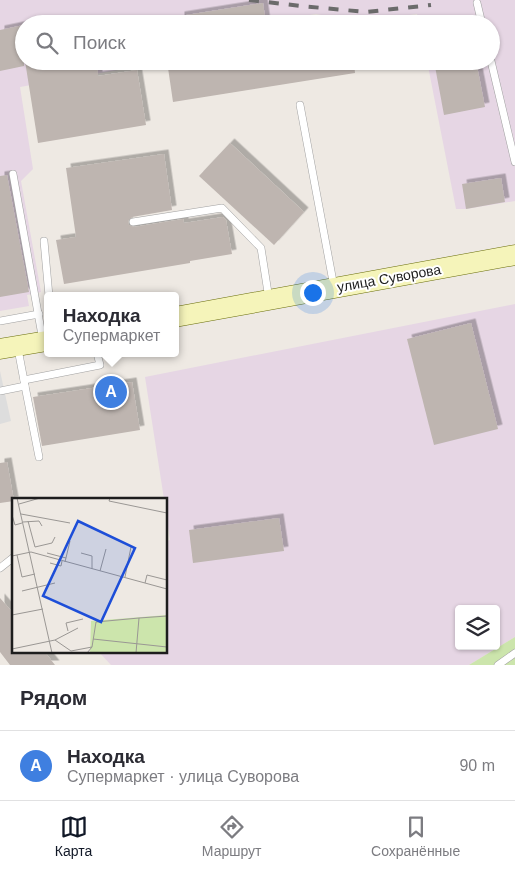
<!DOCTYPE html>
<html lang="ru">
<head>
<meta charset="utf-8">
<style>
  :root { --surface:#fff; --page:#f2f2f3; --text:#2b2b33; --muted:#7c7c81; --line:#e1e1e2; --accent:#111827 }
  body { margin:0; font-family:Arial,sans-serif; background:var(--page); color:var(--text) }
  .controls { position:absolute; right:15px; bottom:15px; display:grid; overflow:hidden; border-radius:5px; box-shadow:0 1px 4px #0004 }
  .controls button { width:45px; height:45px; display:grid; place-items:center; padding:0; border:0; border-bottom:1px solid var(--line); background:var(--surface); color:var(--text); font:25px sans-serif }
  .you { position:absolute; left:312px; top:292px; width:18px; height:18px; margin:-12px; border:4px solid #fff; border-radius:50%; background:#1a73e8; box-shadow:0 0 0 8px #1a73e833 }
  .badge { display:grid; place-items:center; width:32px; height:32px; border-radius:50%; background:var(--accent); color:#fff; font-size:16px; font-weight:700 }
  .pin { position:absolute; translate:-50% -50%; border:2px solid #fff; box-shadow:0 1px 5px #0006 }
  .popup { position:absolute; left:44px; top:292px; width:135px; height:65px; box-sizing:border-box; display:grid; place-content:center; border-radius:5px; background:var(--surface); filter:drop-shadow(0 1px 4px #0005); font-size:16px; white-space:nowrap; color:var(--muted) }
  .popup b { font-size:19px; color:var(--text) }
  .popup::after { content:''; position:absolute; left:50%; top:100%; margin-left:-10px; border:10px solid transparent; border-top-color:var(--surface) }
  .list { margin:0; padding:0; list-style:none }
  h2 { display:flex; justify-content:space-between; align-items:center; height:65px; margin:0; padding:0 20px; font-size:21px }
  h2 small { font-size:16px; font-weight:400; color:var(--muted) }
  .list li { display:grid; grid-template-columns:32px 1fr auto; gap:15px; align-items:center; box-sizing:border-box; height:70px; padding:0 20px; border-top:1px solid var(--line) }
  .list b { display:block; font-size:19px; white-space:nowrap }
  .list p { margin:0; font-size:16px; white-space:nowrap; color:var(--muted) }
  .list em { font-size:16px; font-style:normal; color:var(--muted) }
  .icon { flex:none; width:28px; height:28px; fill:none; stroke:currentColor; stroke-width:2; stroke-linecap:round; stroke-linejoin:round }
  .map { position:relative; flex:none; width:515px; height:665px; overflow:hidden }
  .search { position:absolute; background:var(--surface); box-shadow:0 1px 4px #0004; left:15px; right:15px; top:15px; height:55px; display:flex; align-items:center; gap:12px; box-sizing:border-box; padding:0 18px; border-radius:28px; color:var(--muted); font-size:19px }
  .sheet { height:135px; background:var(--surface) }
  nav { display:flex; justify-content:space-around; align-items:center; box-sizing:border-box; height:70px; border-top:1px solid var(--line); background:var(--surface); font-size:14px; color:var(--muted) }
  nav a { display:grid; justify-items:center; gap:2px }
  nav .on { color:var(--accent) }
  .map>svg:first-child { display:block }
</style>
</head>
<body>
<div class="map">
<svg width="515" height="665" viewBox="0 0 515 665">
  <defs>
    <filter id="shadow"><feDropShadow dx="4.5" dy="-4.5" stdDeviation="0" flood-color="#0004"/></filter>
  </defs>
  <rect width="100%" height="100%" fill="#eee9e3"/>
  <g fill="#e6d6e4" fill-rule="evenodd">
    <path d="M 0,0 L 515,0 L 515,201 L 466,209 L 456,209 L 427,61 L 491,61 L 491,24 L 419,24 L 417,14 L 357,22 L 316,14 L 253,24 L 24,24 L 24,61 L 146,61 L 147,65 L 20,87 L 33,169 L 21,181 L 41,292 L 27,295 L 29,306 L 0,311 Z"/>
    <path d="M 515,304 L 515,637 L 469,665 L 111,665 L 98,651 L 166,651 L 166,541 L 170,540 L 166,514 L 166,499 L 164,499 L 145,377 ZM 459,609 L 496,609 L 496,646 L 459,646 Z"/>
  </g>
  <path fill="#cce5ac" d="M 515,637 L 515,665 L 469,665 Z"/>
  <path fill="#ddd" d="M 0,371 L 11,421 L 0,424 Z"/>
  <g fill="#beb5b0" filter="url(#shadow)">
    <path d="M 263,3 L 266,24 L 180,24 L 180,16 Z"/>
    <path d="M 24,25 L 24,66 L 0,71 L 0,30 Z"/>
    <path d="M 25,61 L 97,61 L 98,76 L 137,70 L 146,125 L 38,143 Z"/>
    <path d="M 167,61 L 354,61 L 355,73 L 173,102 Z"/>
    <path d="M 434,61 L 476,61 L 485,107 L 444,115 Z"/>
    <path d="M 230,143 L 304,212 L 274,245 L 199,176 Z"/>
    <path d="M 164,154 L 172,210 L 132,217 L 128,221 L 129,225 L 134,227 L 183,219 L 184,223 L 223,217 L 226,220 L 232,254 L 190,261 L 190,263 L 64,284 L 56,240 L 76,237 L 66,168 Z"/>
    <path d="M 7,175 L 29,292 L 0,297 L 0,176 Z"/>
    <path d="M 501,178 L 505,202 L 466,209 L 462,184 Z"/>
    <path d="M 471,323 L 498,429 L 434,445 L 407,339 Z"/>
    <path d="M 132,382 L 140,430 L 42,446 L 33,397 Z"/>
    <path d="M 7,462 L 14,501 L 0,503 L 0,463 Z"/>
    <path d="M 279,518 L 284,551 L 193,563 L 189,530 Z"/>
    <path d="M 0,598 L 14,614 L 14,651 L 44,651 L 55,665 L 10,665 L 0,652 Z"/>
  </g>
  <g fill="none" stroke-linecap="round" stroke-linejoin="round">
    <defs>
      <g id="lane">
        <path d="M 477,3 L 482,24"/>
        <path d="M 491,61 L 515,162"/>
        <path d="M 300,105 L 334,287"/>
        <path d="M 13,174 L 43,341"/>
        <path d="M 133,222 L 222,208 L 261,248 L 269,299"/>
        <path d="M 44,241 L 49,296"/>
        <path d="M 0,321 L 39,314"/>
        <path d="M 24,380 L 100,365 L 97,353"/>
        <path d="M 25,386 L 39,457"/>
        <path d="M 0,391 L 25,386 L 18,349"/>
        <path d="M 0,568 L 14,557"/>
        <path d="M 498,665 L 515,653"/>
      </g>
      <g id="secondary">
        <path d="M 175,317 L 515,255"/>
        <path d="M 0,349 L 47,341"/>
      </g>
    </defs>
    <use href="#lane" stroke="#a1a1a1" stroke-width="8"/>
    <use href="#secondary" stroke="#696d0b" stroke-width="21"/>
    <use href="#lane" stroke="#fff" stroke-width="7"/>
    <use href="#secondary" stroke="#f5f4ba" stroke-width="20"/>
    <path stroke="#6b6b6b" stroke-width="4" stroke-dasharray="10 10" stroke-linecap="butt" d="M 249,0 L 301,6 L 366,12 L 431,5"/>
  </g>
  <g text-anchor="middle" stroke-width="4" stroke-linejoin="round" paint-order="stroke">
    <g font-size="14" fill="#1d1d1d" stroke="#fff">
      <text transform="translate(389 278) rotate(-10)" y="5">улица Суворова</text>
    </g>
  </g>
  <g transform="translate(12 498)">
    <rect width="155" height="155" fill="#eee9e3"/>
    <path d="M 155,117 L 155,155 L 78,155 L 79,123 Z" fill="#cce5ac"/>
    <path fill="none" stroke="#9a9794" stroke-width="1" d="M 5,0 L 40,155M 98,0 L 97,3 L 155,15M 7,6 L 28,0M 9,16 L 58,25M 0,17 L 3,27 L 10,25M 16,23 L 23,49 L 40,45 L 43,39M 11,24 L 27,23 L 30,28M 35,55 L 54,60M 69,55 L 80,58 L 80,71M 5,57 L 10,79 L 23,76M 0,58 L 19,54 L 155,91M 53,64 L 58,43M 38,65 L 49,68 L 50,63M 88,73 L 94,51M 113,79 L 119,49M 133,85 L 135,77 L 155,82M 10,93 L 43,85M 0,117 L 31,111M 127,120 L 155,118M 56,133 L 54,125 L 71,121M 81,141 L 155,149M 43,142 L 59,153 L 80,149M 0,151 L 43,142 L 66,130M 75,155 L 80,149 L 84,124 L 127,120 L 124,155"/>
    <path fill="#1d4ed8" fill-opacity="0.15" stroke="#1d4ed8" stroke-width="2.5" d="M 66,23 L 123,50 L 89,124 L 31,98 Z"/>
    <rect width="155" height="155" fill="none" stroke="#1d1d1d" stroke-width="2.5"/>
  </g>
</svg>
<div class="controls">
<button><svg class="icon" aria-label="layers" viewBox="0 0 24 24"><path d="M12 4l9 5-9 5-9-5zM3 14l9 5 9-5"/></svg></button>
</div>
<div class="you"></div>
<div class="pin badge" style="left:111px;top:392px;background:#3f7fe0">A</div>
<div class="popup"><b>Находка</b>Супермаркет</div>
<div class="search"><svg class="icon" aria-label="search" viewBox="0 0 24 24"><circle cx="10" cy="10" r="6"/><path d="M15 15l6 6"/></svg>Поиск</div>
</div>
<section class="sheet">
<h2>Рядом<small></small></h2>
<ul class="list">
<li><span class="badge" style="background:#3f7fe0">A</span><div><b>Находка</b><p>Супермаркет · улица Суворова</p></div><em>90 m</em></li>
</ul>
</section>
<nav>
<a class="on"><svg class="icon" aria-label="map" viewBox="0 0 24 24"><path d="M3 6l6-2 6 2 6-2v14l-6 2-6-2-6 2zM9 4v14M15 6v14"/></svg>Карта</a>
<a><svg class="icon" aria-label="directions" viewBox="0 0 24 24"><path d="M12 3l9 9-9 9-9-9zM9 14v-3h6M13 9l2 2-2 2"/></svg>Маршрут</a>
<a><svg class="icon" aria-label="saved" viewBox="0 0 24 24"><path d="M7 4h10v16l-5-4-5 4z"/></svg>Сохранённые</a>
</nav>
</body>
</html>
